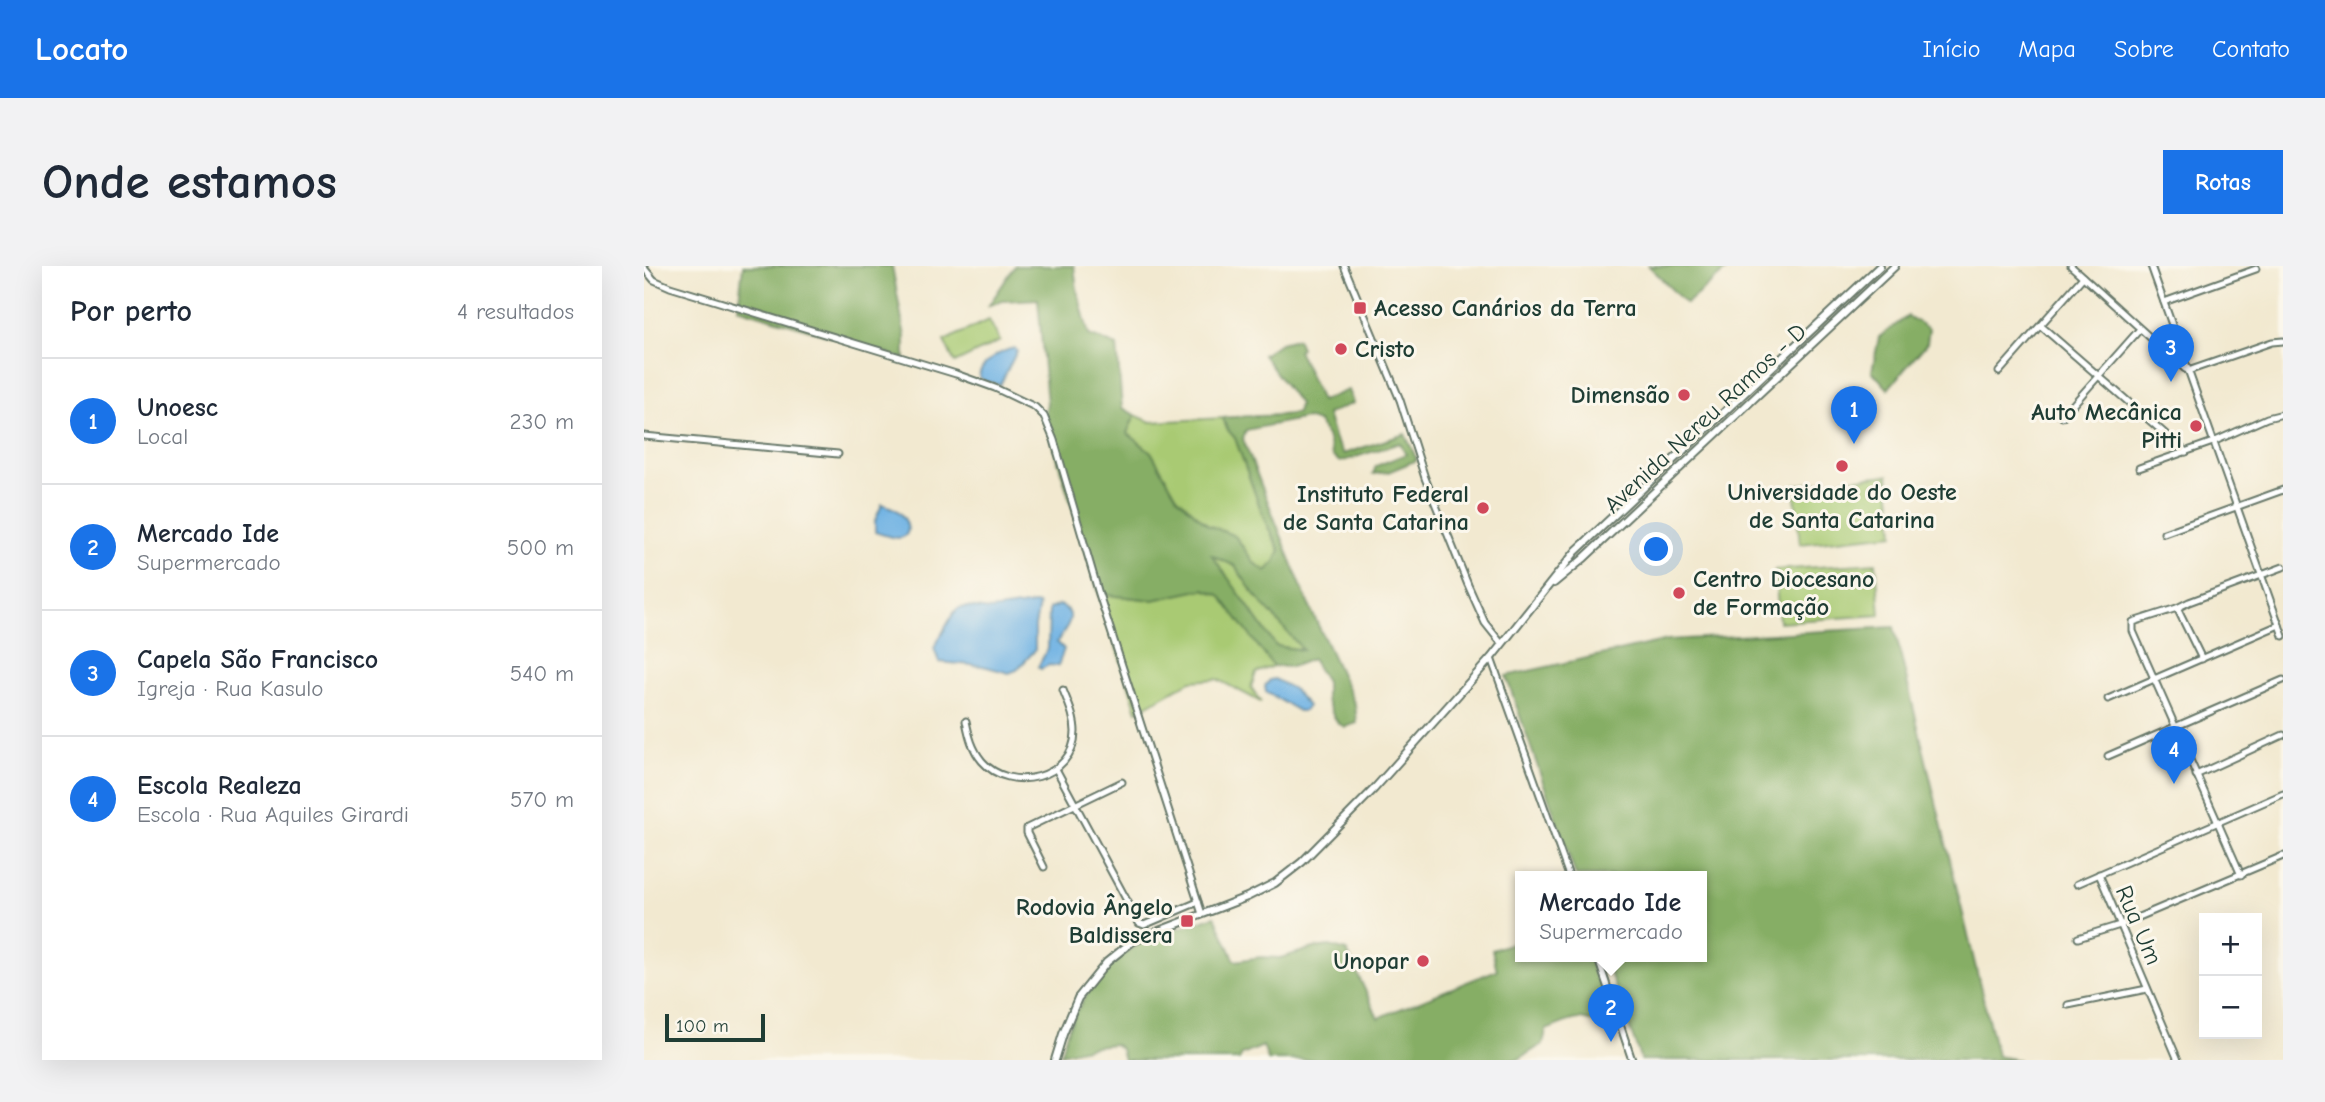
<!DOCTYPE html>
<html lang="pt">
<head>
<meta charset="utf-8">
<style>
  :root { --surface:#fff; --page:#f2f2f3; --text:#1f2937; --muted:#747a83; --line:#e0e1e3; --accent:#1a73e8 }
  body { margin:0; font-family:"Comic Neue",sans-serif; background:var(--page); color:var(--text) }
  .controls { position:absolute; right:21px; bottom:21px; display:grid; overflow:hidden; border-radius:0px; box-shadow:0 7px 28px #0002 }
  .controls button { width:63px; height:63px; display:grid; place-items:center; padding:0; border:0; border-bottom:2px solid var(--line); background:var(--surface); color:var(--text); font:35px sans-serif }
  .scale { position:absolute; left:21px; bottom:18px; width:100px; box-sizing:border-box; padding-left:7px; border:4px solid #1f3d34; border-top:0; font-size:19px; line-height:24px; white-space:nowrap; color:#1f3d34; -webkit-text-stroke:5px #fbf7ec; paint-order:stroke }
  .you { position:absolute; left:1013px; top:284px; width:24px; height:24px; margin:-18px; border:5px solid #fff; border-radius:50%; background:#1a73e8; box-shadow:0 0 0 10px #1a73e833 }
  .badge { display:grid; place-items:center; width:46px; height:46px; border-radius:50%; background:var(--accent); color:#fff; font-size:23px; font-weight:700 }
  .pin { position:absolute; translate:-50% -58px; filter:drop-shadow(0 2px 4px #0008) }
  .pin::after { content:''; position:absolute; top:37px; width:24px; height:21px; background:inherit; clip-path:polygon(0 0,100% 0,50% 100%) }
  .popup { position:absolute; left:871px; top:605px; width:192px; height:91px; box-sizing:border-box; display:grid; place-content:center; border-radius:0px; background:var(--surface); filter:drop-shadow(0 2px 5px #0005); font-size:23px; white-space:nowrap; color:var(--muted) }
  .popup b { font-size:26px; color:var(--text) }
  .popup::after { content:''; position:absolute; left:50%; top:100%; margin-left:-14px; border:14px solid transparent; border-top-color:var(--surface) }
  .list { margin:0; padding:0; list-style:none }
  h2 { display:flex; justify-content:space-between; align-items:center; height:91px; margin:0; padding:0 28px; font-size:30px }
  h2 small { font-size:23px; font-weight:400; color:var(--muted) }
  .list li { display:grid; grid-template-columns:46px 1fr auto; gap:21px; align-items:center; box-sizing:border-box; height:126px; padding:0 28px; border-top:2px solid var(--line) }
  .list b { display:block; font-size:26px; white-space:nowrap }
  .list p { margin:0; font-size:23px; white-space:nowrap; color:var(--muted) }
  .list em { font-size:23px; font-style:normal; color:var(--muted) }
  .map { position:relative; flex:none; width:1639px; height:794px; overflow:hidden; border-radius:0px }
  header { display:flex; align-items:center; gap:42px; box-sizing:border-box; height:98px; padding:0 35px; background:var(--accent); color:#fff }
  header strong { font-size:33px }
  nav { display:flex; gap:38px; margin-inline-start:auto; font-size:24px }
  .intro { display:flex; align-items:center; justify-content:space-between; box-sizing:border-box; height:168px; padding:0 42px }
  h1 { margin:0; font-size:49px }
  .button { padding:18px 32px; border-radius:0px; background:var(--accent); color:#fff; font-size:24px; font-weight:700 }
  main { display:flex; gap:42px; padding:0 42px }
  aside { flex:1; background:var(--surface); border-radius:0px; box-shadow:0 7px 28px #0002 }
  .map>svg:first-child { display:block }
</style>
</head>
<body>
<header>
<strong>Locato</strong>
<nav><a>Início</a><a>Mapa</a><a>Sobre</a><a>Contato</a></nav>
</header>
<div class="intro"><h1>Onde estamos</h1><a class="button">Rotas</a></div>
<main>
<aside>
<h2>Por perto<small>4 resultados</small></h2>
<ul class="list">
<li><span class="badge">1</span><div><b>Unoesc</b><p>Local</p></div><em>230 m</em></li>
<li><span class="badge">2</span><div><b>Mercado Ide</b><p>Supermercado</p></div><em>500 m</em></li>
<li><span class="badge">3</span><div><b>Capela São Francisco</b><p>Igreja · Rua Kasulo</p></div><em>540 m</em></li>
<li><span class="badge">4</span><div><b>Escola Realeza</b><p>Escola · Rua Aquiles Girardi</p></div><em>570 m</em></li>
</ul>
</aside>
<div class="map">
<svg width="1639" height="794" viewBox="0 0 1639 794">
  <rect width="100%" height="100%" fill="#fbf7ec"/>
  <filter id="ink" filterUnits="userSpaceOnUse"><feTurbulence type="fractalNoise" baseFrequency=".0143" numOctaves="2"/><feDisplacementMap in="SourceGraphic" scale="14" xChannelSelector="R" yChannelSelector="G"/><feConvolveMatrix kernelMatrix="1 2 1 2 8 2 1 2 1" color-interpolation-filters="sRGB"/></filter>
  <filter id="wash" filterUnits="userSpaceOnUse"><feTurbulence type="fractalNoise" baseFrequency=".00686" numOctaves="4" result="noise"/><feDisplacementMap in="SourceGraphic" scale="28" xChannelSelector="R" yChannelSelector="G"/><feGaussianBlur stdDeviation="1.57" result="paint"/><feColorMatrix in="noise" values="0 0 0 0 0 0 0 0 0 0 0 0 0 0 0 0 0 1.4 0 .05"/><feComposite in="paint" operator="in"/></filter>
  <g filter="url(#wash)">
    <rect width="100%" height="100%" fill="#f2e9d0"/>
    <g fill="#a9ca73" stroke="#648454" stroke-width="2">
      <path d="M 345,54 L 356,75 L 311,97 L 300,75 Z"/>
      <path d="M 491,149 L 507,156 L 579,152 L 583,163 L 591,172 L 621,255 L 636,285 L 631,296 L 622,305 L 610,297 L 591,270 L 564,259 L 533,231 L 507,186 L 483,167 Z"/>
      <path d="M 1244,209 L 1250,268 L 1156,278 L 1150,219 Z"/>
      <path d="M 567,288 L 591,300 L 610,328 L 660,384 L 632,380 Z"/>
      <path d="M 1232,297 L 1236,349 L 1135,356 L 1131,304 Z"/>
      <path d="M 560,323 L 576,329 L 629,400 L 612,407 L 607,421 L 617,436 L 573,413 L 547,415 L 493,445 L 455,328 L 509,334 Z"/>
    </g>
    <g fill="#86ae65" stroke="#52764c" stroke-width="2" fill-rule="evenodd">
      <path d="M 99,0 L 248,0 L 261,71 L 261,93 L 94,42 Z"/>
      <path d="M 371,0 L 430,0 L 433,24 L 445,69 L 473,80 L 478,142 L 491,149 L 483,167 L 507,186 L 533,231 L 564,259 L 591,270 L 610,297 L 622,305 L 631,296 L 636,284 L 621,255 L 591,172 L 583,163 L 579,152 C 603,148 629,152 653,147 L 655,138 L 619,89 L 636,77 L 653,73 L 657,82 L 654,84 L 677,135 L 704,124 L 709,137 L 683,148 L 691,174 L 699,188 L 761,168 L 773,194 L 744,206 L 729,208 L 732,200 L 762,188 L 756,177 L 696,196 L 688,190 L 683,170 L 674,156 L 662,152 L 602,164 L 599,173 L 663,335 L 711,439 L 713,457 L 701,461 L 694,457 L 688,447 L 682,433 L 682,416 L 668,393 L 647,401 L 629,400 L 576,329 L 560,323 L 509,334 L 455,328 L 400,150 L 403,138 L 394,33 L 359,35 L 345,39 ZM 568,289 L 591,300 L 610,328 L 659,384 L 632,380 Z"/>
      <path d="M 1005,0 L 1087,0 L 1042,38 Z"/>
      <path d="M 1264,50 L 1285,63 L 1283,77 L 1244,123 L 1228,105 L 1235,71 Z"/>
      <path d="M 1250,361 L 1353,790 L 1375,794 L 997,794 L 960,690 L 1058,690 L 1058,610 L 932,610 L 862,410 L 1024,374 Z"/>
      <path d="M 571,650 L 591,695 L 617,691 L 636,692 L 670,682 L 686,680 L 703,685 L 734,752 L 853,704 L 848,684 L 873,675 L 876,690 L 951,690 L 972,755 C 960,761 949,755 937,753 C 927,752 912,761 902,764 L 899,778 L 873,794 L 624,794 L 619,780 L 598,789 L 595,794 L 480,794 L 477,783 L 471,778 L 451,780 L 417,788 C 424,748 458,698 494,679 C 517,666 546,659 571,650 Z"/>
    </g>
    <g fill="#6db1e3" stroke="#46778c" stroke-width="2">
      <path d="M 371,82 L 373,85 L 356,119 L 341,115 L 335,111 C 336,97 358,84 371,82 Z"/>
      <path d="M 238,238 C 243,240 250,242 254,245 C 262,252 271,271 254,272 C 247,272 237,268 231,266 L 231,255 Z"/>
      <path d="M 390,338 L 395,339 L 391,360 L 391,384 L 373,404 L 365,407 L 339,400 L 295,396 L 290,382 L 309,348 L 314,342 L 323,341 L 346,344 Z"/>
      <path d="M 415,339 C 437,347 421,363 413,376 L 420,383 L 414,400 L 405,399 L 397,403 L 394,401 L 404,382 L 405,343 Z"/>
      <path d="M 631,413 L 649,423 L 664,440 L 660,445 L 655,445 L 622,426 L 621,420 L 626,414 Z"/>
    </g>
  </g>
  <g filter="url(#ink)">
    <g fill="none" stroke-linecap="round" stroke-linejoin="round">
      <defs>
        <g id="minor">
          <path d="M 700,0 L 756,134 L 781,212 L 824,319 L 841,357 L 857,377"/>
          <path d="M 1427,0 L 1541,103"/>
          <path d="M 1507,0 L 1639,370"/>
          <path d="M 0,2 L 10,14 L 26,21 L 312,108 L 351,122 L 391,141 L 400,150 L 410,174 L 455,328 L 558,648"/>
          <path d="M 1520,36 L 1612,3"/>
          <path d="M 1397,60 L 1542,186"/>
          <path d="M 1544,105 L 1628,76 L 1639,75"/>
          <path d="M 1355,106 L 1439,11"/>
          <path d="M 1418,151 L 1496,63"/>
          <path d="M 0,170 L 194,188"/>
          <path d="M 1495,202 L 1569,176 L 1623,152 L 1639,148"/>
          <path d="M 1520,267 L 1639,224"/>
          <path d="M 1533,342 L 1558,393"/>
          <path d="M 847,392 L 925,610"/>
          <path d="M 1464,433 L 1635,359"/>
          <path d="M 322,455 C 325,470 328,483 338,495 C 366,528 430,513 431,466 C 431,451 424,437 419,424"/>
          <path d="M 1464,490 L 1639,414"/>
          <path d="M 412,503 L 495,657 L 500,659 L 554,636"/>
          <path d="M 1552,509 L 1639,469"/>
          <path d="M 400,601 L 383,567 L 383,562 L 478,516"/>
          <path d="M 1455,608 L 1534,794"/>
          <path d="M 1597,609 L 1489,365 L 1489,356 L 1533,342 L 1545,336 L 1639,301"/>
          <path d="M 1433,618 L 1639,528"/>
          <path d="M 1434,672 L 1476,659 L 1639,590"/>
          <path d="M 953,690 L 988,794"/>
          <path d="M 1424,739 L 1503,723"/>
        </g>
        <g id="tertiary">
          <path d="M 910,317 L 939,293 L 1251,0"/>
          <path d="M 411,794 L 419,768 L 434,732 L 463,696 L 489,675 L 603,631 L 631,617 L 658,596 L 730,523 L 847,392 L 932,285 L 1236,0"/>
        </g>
      </defs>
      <use href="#minor" stroke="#69796b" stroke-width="9"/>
      <use href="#tertiary" stroke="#69796b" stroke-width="10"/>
      <use href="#minor" stroke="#fff" stroke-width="5"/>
      <use href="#tertiary" stroke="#fff" stroke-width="6"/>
    </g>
  </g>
  <g fill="#d1495b" stroke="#fbf7ec" stroke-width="2.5">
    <rect x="709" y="35" width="14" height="14" rx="3.5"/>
    <circle cx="697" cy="83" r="7"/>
    <circle cx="1040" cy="129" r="7"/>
    <circle cx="1552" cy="160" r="7"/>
    <circle cx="1198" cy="200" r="7"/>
    <circle cx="839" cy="242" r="7"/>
    <circle cx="1035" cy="327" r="7"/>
    <rect x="536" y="648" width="14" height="14" rx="3.5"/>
    <circle cx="779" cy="695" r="7"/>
  </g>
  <g text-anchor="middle" stroke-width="6" stroke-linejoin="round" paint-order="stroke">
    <g font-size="24" font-weight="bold" fill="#1f3d34" stroke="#fbf7ec" text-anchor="end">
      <text x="730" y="50" text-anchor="start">Acesso Canários da Terra</text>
      <text x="711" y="91" text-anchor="start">Cristo</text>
      <text x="1026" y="137">Dimensão</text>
      <text x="1538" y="154">Auto Mecânica<tspan x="1538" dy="28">Pitti</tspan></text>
      <text x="1198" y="234" text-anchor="middle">Universidade do Oeste<tspan x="1198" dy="28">de Santa Catarina</tspan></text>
      <text x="825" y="236">Instituto Federal<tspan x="825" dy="28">de Santa Catarina</tspan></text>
      <text x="1049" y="321" text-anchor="start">Centro Diocesano<tspan x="1049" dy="28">de Formação</tspan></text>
      <text x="529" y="649">Rodovia Ângelo<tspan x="529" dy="28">Baldissera</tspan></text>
      <text x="765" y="703">Unopar</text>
    </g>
    <g font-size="24" fill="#1f3d34" stroke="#fbf7ec">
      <text transform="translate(1061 152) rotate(-43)" y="8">Avenida Nereu Ramos - D</text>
      <text transform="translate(1495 659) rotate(67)" y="8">Rua Um</text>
    </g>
  </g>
</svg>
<div class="controls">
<button>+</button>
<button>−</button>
</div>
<div class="scale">100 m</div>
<div class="you"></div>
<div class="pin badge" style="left:1210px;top:178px">1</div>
<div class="pin badge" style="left:967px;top:776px">2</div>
<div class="popup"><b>Mercado Ide</b>Supermercado</div>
<div class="pin badge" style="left:1527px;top:116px">3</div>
<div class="pin badge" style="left:1530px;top:518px">4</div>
</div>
</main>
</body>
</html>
